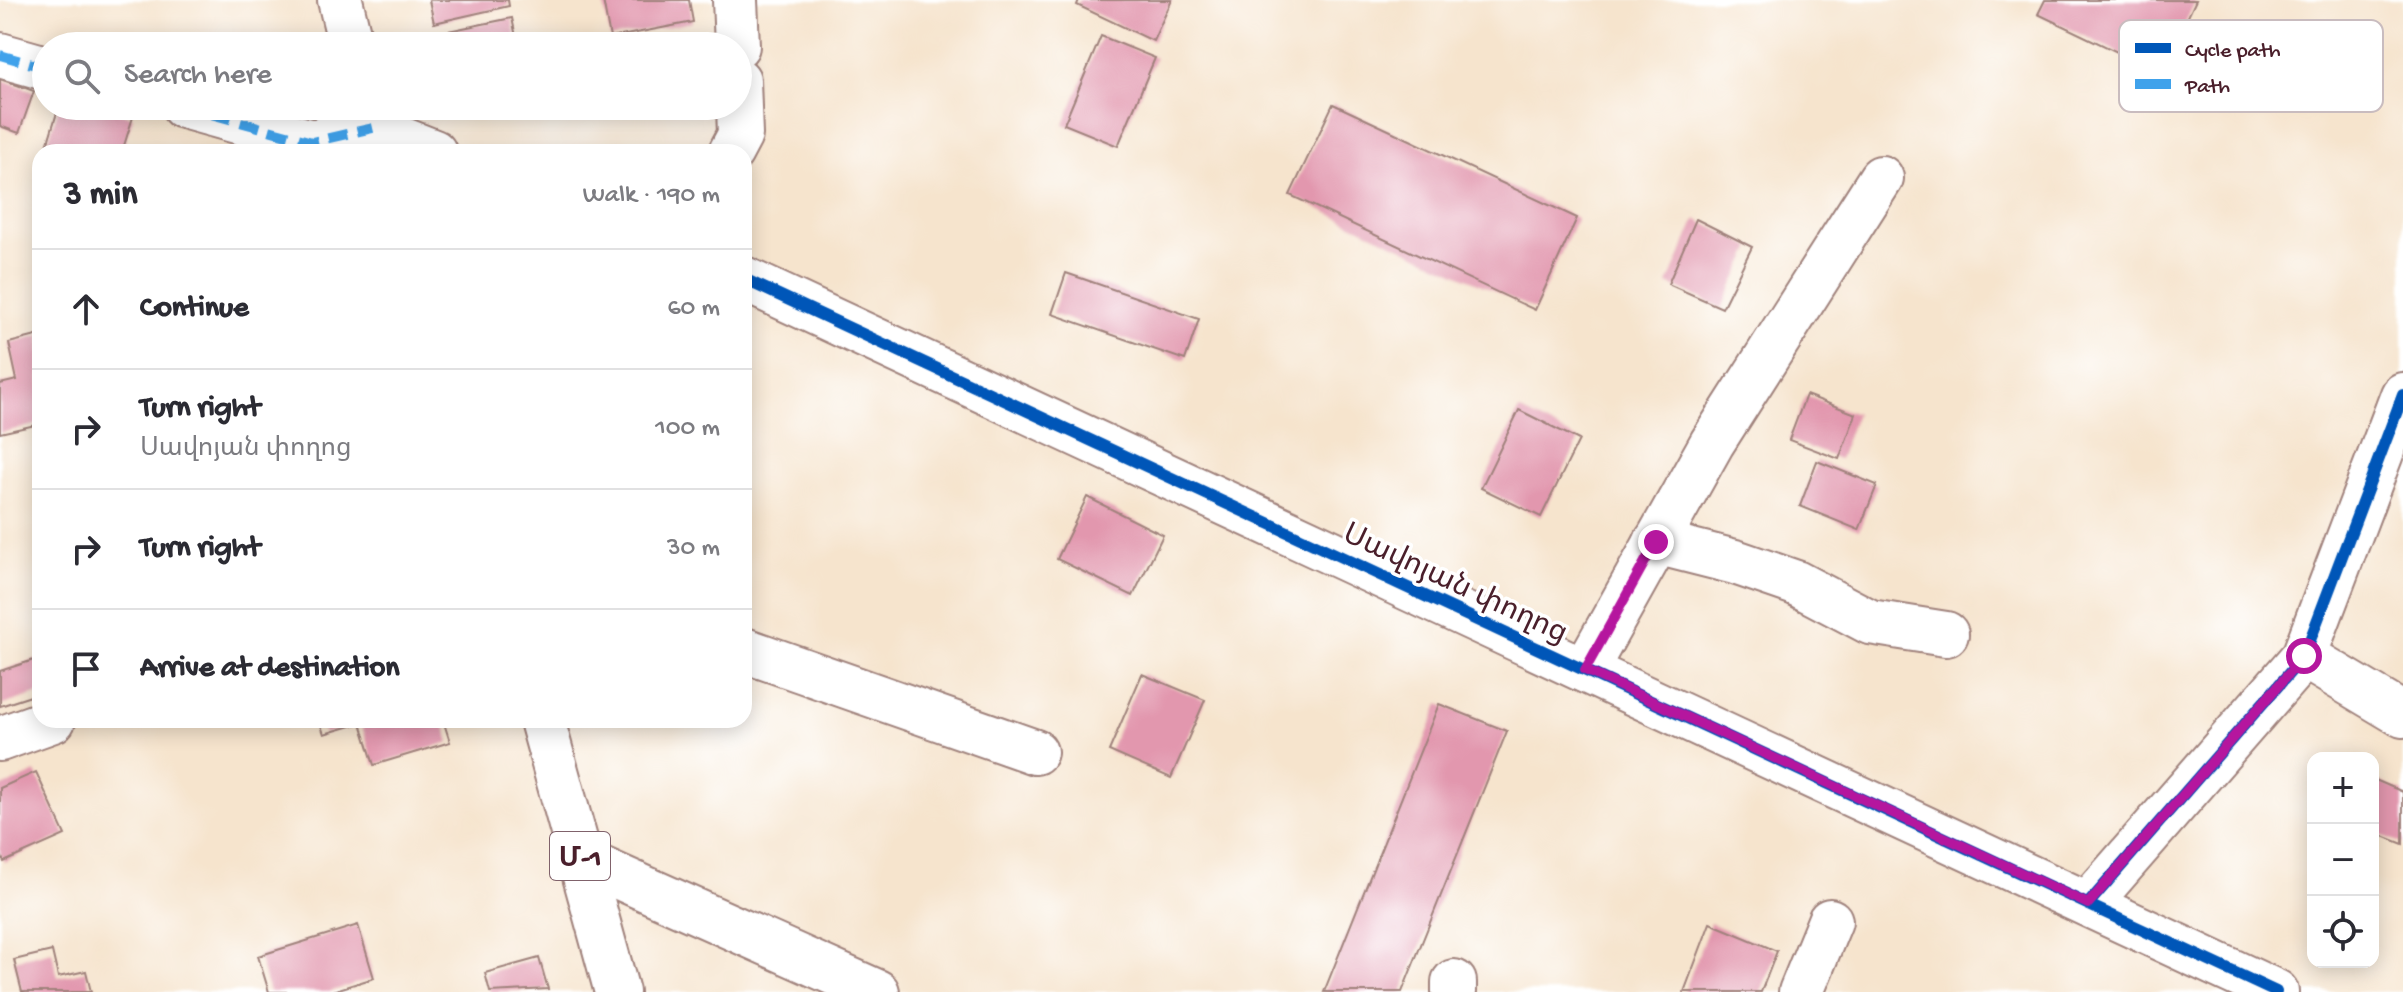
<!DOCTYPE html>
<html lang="en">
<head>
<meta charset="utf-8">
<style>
  :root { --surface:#fff; --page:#f7f7f7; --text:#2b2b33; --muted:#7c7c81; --line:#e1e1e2 }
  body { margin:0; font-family:"Gochi Hand","Noto Sans Armenian",sans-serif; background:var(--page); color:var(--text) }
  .controls { position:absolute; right:24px; bottom:24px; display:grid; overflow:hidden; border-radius:16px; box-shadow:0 4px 20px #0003 }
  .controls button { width:72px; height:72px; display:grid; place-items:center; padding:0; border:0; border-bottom:2px solid var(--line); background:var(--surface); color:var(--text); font:40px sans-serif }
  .stop { position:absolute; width:24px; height:24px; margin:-18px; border:6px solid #b5179e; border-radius:50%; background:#fff }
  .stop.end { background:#b5179e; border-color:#fff; box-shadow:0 2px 8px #0008 }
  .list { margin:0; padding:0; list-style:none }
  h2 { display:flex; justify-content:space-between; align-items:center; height:104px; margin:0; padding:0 32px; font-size:34px }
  h2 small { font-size:26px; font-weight:400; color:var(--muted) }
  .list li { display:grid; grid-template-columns:52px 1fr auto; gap:24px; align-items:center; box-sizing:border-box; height:120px; padding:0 32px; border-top:2px solid var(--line) }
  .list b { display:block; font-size:30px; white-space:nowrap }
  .list p { margin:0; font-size:26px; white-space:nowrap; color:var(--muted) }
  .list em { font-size:26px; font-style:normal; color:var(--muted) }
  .icon { flex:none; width:44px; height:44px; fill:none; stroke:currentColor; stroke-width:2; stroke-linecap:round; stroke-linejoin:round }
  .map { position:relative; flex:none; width:2403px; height:992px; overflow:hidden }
  .search { position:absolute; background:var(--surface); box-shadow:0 4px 20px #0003; left:32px; top:32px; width:720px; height:88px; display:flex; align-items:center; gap:20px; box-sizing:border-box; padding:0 28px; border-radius:44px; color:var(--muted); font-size:30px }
  .panel { position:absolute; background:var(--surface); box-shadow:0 4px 20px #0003; left:32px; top:144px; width:720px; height:584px; border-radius:24px }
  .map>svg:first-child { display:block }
</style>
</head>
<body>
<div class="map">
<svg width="2403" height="992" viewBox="0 0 2403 992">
  <rect width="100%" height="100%" fill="#fff"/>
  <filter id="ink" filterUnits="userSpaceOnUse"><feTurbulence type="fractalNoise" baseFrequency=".0125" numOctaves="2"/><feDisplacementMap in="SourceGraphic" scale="16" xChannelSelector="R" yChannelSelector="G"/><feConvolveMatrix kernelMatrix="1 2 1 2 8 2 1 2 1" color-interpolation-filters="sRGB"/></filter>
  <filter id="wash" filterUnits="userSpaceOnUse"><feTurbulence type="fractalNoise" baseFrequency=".006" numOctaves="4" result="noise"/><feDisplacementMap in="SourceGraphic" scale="32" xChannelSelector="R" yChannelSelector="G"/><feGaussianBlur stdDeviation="1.8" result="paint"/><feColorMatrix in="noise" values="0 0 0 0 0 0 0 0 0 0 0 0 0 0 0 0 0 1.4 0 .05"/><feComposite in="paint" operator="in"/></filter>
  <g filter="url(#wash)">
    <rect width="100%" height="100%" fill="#f6e4cd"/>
    <g id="blocks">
      <g fill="#e297ae">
        <path d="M 429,0 L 508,0 L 509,6 L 434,23 Z"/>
        <path d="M 603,0 L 689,0 L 693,22 L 610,38 Z"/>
        <path d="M 1079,0 L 1172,0 L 1153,41 L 1077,5 Z"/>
        <path d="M 2045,0 L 2196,0 L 2161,73 L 2038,14 Z"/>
        <path d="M 512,18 L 518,46 L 451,46 L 448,31 Z"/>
        <path d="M 1101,36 L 1155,58 L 1118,146 L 1064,124 Z"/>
        <path d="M 0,79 L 34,91 L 19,133 L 0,126 Z"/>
        <path d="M 1333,104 L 1577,218 L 1535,310 L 1290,195 Z"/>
        <path d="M 59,106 L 98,106 L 133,117 L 122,152 L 45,152 Z"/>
        <path d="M 1696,219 L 1752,247 L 1722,308 L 1668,284 Z"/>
        <path d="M 1066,273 L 1199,319 L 1185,360 L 1052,314 Z"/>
        <path d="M 40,335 L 40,424 L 0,433 L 0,384 L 17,380 L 9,343 Z"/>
        <path d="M 1806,395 L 1856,414 L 1839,459 L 1789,440 Z"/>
        <path d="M 1519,410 L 1579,440 L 1541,517 L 1481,488 Z"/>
        <path d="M 1817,461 L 1877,485 L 1859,530 L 1800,506 Z"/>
        <path d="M 1087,497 L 1163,535 L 1133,596 L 1057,559 Z"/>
        <path d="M 40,658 L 40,693 L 0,706 L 0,671 Z"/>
        <path d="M 1142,674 L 1205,700 L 1171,778 L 1109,751 Z"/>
        <path d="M 1439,704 L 1507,731 L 1402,992 L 1324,992 Z"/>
        <path d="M 319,720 L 443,720 L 450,742 L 374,765 L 361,723 L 324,734 Z"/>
        <path d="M 36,772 L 65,835 L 4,862 L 0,853 L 0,788 Z"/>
        <path d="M 2373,779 L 2403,792 L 2403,844 L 2373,832 Z"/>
        <path d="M 1710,923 L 1777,951 L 1761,992 L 1684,992 Z"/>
        <path d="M 358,925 L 374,978 L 329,992 L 269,992 L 258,956 Z"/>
        <path d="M 52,951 L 58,977 L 86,971 L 91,992 L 22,992 L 14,960 Z"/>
        <path d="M 539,958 L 548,989 L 490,992 L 485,973 Z"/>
      </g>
    </g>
  </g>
  <g filter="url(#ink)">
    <use href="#blocks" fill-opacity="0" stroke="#a0827c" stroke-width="2"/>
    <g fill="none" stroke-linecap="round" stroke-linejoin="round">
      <defs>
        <g id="minor">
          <path d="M 735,0 L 737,46"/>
          <path d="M 0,55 L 46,68"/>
          <path d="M 183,106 L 312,142 L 373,128 L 434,152"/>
          <path d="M 731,152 L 740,135 L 738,80"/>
          <path d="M 744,279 L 2276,992"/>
          <path d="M 1656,542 L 1735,562 L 1796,583 L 1870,622 L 1946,634"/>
          <path d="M 744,650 L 1035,752"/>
          <path d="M 2304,656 L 2403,715"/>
          <path d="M 1585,670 L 1712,443 L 1881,178"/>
          <path d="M 0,739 L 53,720"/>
          <path d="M 581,860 L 877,992"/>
          <path d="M 2088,904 L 2304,656 L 2403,395"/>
          <path d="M 1454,982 L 1454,992"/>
          <path d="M 1801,992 L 1830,921"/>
        </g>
        <g id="highway">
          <path d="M 340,0 L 351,46"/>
          <path d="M 367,106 L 380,152"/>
          <path d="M 542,720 L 617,992"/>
        </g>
      </defs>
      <use href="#minor" stroke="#a0827c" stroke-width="48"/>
      <use href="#highway" stroke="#a0827c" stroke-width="48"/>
      <use href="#minor" stroke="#fff" stroke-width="44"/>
      <use href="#highway" stroke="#fff" stroke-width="44"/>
      <g stroke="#40a2eb" stroke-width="10" stroke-dasharray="20 10" stroke-linecap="butt">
        <path d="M 0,55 L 46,68"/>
        <path d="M 183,106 L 312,142 L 373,128"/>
      </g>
      <defs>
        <g id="cycleway">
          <path d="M 744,279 L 2276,992"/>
          <path d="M 2088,904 L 2304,656 L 2403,395"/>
        </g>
      </defs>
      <use href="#cycleway" stroke="#fff" stroke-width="17"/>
      <use href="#cycleway" stroke="#0057b8" stroke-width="12"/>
    </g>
  </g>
  <g fill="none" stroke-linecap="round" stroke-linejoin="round" filter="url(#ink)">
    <path stroke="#b5179e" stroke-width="10" d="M 1656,542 L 1585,670 L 2088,904 L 2304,656"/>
  </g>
  <g text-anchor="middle" stroke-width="7" stroke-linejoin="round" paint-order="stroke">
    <rect fill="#fff" stroke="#80626b" stroke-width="2" x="550" y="832" width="60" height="48" rx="6"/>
    <g font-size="28" font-weight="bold" fill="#4a1f2b">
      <text x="580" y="866">Մ-1</text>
    </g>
    <g font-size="30" fill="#4a1f2b" stroke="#fff">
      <text transform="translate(1456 582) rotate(25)" y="10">Սավոյան փողոց</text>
    </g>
  </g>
  <rect x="2119" y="20" width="264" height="92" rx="12" fill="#fff" stroke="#c9bcbf" stroke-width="2"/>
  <rect x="2135" y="43" width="36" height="10" fill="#0057b8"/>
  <rect x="2135" y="79" width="36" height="10" fill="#40a2eb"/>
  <g font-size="22" fill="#4a1f2b">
    <text x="2185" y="56">Cycle path</text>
    <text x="2185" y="92">Path</text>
  </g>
</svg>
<div class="controls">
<button>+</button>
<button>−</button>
<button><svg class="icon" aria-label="locate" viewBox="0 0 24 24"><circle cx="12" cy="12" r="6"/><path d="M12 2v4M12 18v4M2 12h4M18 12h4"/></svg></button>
</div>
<div class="stop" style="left:2304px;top:656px"></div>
<div class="stop end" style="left:1656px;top:542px"></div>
<div class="search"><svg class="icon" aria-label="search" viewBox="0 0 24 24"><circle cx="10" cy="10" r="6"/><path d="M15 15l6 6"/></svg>Search here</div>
<section class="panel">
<h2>3 min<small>Walk · 190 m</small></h2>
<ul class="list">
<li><svg class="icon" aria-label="ahead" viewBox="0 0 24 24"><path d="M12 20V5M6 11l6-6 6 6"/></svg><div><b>Continue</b></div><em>60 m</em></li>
<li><svg class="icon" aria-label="right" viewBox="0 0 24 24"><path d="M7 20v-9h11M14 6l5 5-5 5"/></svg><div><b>Turn right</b><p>Սավոյան փողոց</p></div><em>100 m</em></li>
<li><svg class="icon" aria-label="right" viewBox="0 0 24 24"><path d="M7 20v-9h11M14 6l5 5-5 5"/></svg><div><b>Turn right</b></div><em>30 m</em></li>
<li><svg class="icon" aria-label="arrive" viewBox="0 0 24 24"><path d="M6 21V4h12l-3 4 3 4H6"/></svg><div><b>Arrive at destination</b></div></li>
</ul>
</section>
</div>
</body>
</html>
